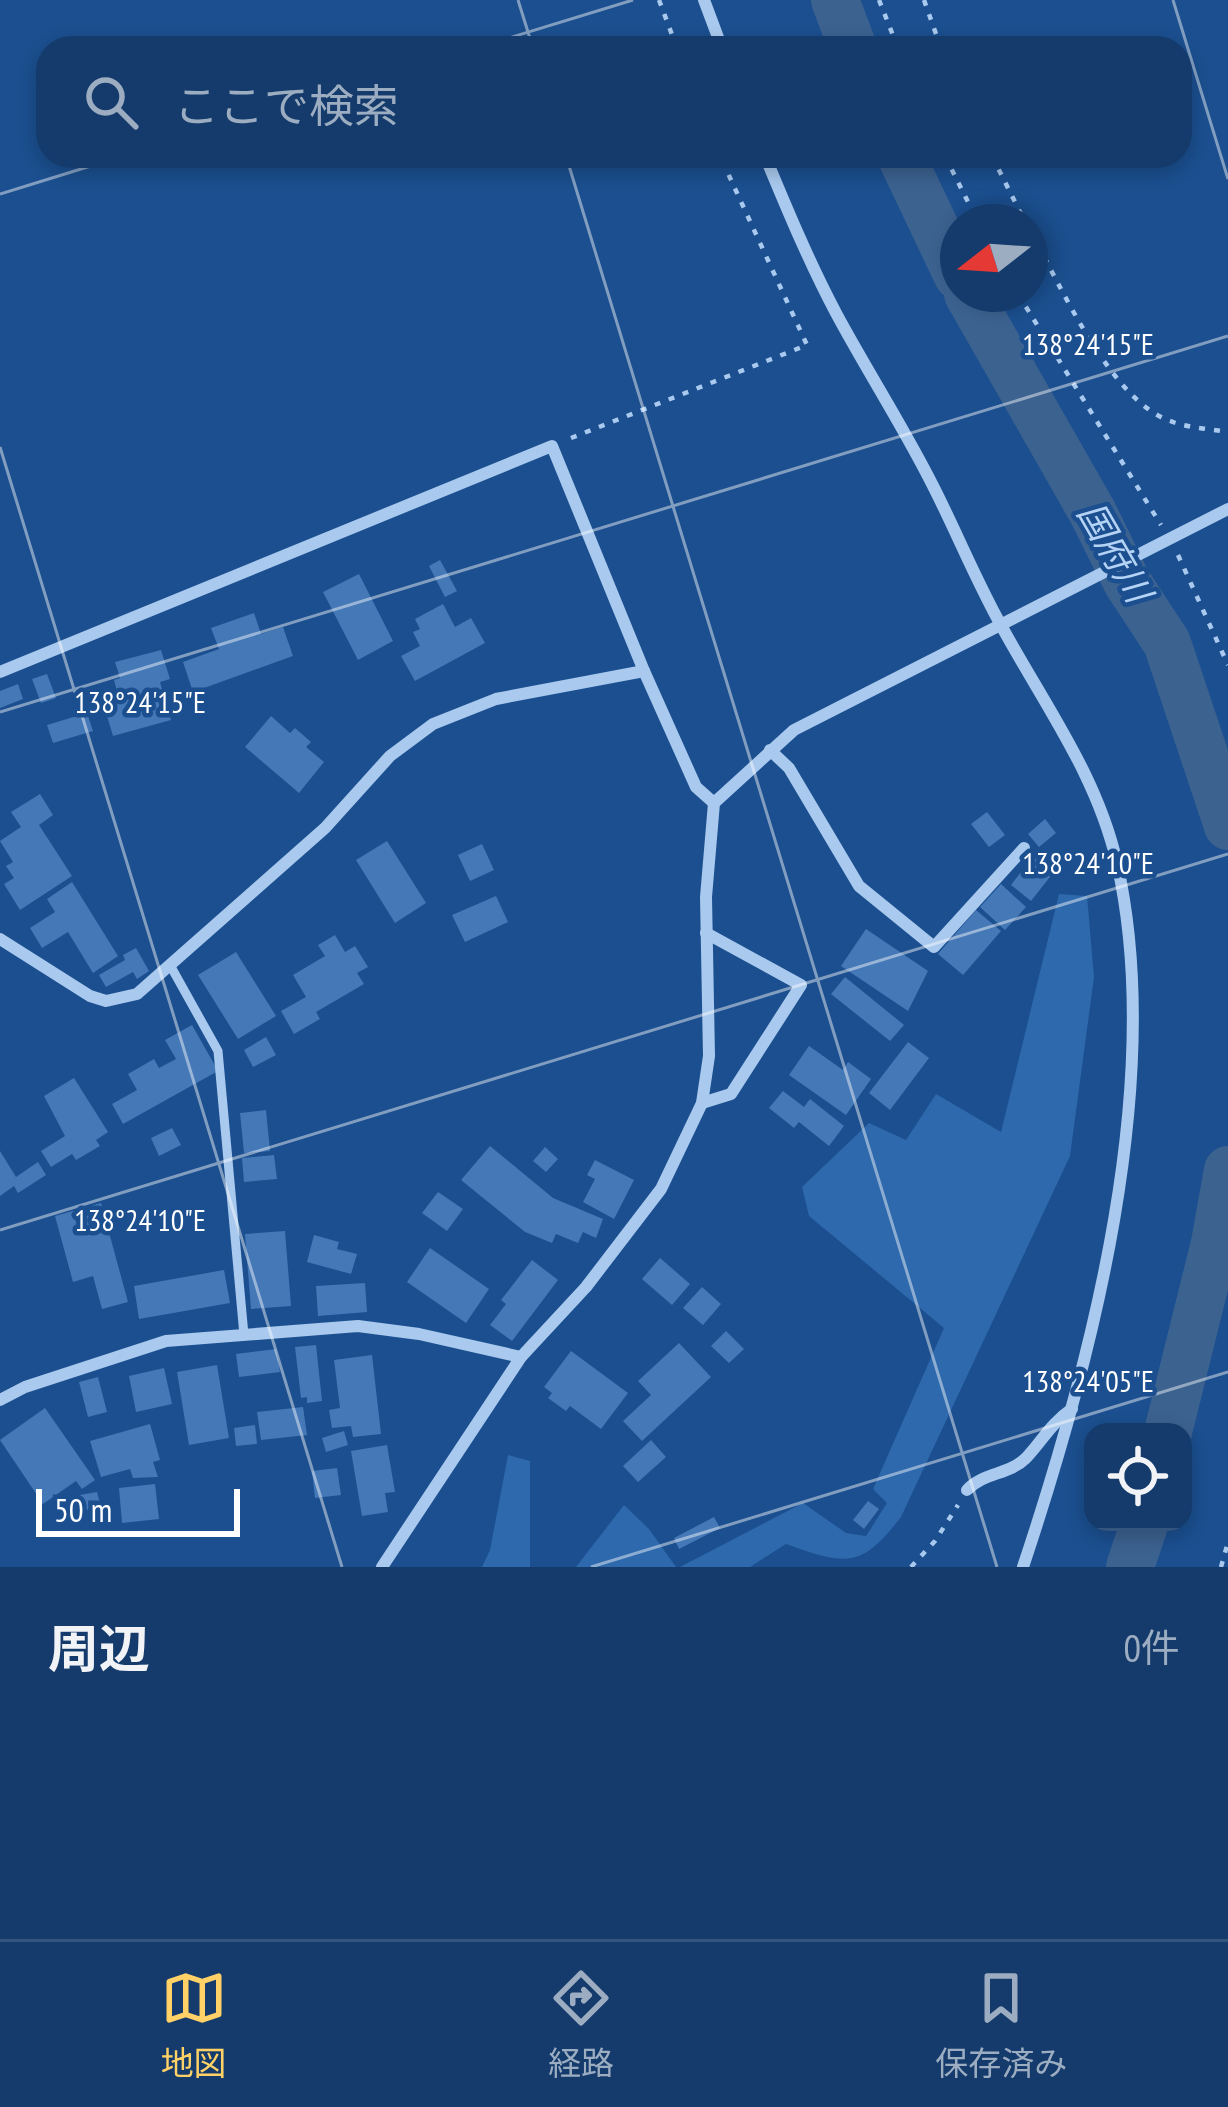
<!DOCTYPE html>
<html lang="ja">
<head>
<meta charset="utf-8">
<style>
  :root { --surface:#143b6b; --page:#214673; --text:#f1f3f6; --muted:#9dadc1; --line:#33557e; --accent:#ffd166 }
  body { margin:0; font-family:"PT Sans Narrow","Noto Sans JP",sans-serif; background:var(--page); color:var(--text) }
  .controls { position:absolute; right:36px; bottom:36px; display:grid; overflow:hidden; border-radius:24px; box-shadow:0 6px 18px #0003 }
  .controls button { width:108px; height:108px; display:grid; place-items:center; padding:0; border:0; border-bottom:3px solid var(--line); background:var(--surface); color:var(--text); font:60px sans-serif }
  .compass { position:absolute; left:940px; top:204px; width:108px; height:108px; border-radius:50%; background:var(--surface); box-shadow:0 6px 18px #0003; rotate:253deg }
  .scale { position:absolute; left:36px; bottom:30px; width:204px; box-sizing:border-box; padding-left:12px; border:6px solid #fff; border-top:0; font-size:33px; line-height:42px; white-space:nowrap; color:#fff; -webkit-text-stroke:9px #1b4f8f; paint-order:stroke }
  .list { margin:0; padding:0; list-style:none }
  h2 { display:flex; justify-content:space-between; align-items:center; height:156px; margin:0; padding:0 48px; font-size:51px }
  h2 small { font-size:39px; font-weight:400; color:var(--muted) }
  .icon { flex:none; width:66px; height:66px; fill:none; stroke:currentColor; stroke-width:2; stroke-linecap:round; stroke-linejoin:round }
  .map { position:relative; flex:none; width:1228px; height:1567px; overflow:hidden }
  .search { position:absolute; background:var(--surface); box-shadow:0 6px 18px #0003; left:36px; right:36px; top:36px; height:132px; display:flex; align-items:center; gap:30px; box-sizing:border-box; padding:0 42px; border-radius:36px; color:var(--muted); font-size:45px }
  .sheet { height:372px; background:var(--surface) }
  nav { display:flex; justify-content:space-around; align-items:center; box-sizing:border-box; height:168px; border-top:3px solid var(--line); background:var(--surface); font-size:33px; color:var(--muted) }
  nav a { display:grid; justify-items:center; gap:6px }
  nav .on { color:var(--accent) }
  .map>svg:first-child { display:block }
</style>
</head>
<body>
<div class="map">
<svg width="1228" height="1567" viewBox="0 0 1228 1567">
  <rect width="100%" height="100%" fill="#1b4f8f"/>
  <g fill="#2e69ad">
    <path d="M 1059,894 L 1087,896 L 1094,977 L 1070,1156 L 901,1517 C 862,1567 849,1567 786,1544 L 750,1567 L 680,1567 L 803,1503 L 846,1533 L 866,1536 L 887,1503 L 873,1489 L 944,1328 L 809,1216 L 802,1187 L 869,1123 L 906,1140 L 936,1094 L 1001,1132 Z"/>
    <path d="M 508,1455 L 530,1461 L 530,1567 L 482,1567 L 490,1550 Z"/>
    <path d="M 624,1505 L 649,1529 L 676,1567 L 576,1567 Z"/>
  </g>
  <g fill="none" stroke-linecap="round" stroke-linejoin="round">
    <g stroke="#3c6290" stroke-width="48">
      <path d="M 835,0 L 853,48"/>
      <path d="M 901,156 L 958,276"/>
      <path d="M 968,294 L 1093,513 L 1127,582 L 1167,643 L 1228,826"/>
      <path d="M 1168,1432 L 1215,1243 L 1228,1170"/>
      <path d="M 1130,1567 L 1145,1522"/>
    </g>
  </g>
  <g fill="#4478b7">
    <path d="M 440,560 L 457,591 L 445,597 L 429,566 Z"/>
    <path d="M 359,574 L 393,641 L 358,660 L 323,592 Z"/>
    <path d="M 443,604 L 455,627 L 471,618 L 485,643 L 415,681 L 401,656 L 420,646 L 413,632 L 420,629 L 415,619 Z"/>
    <path d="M 254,613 L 261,634 L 283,627 L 293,656 L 193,692 L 183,662 L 219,649 L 211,628 Z"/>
    <path d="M 161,650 L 170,679 L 160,682 L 171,720 L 113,736 L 102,699 L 118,695 L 114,680 L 120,678 L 115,662 Z"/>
    <path d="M 47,674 L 56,698 L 41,703 L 32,679 Z"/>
    <path d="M 18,684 L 23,699 L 0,708 L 0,691 Z"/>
    <path d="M 87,713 L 93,731 L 53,743 L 47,725 Z"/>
    <path d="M 271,716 L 290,733 L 295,728 L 311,742 L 306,747 L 324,762 L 299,793 L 245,747 Z"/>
    <path d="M 40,794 L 53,815 L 39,825 L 72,876 L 20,910 L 4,884 L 14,878 L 6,866 L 13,862 L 0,841 L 21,827 L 11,812 Z"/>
    <path d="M 987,812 L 1005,835 L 989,847 L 971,824 Z"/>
    <path d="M 1045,819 L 1056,833 L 1039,847 L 1028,834 Z"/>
    <path d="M 387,841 L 426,903 L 395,923 L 356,860 Z"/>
    <path d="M 482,844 L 494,870 L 470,881 L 458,855 Z"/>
    <path d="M 1037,851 L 1057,868 L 1031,901 L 1011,885 Z"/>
    <path d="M 72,882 L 118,956 L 93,973 L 68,932 L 42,948 L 30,928 L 55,912 L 47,899 Z"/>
    <path d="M 1001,884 L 1026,907 L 1005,930 L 980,907 Z"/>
    <path d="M 496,896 L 508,922 L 465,942 L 452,915 Z"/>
    <path d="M 976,910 L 1001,931 L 963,975 L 938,954 Z"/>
    <path d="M 866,929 L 928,971 L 908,1011 L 841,966 Z"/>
    <path d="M 335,935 L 345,952 L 355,946 L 368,967 L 357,973 L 364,984 L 316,1012 L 320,1019 L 294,1034 L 281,1011 L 306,997 L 293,975 L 325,956 L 318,945 Z"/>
    <path d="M 136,948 L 149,971 L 137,979 L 133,972 L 106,987 L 99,975 L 125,960 L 123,955 Z"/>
    <path d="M 236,952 L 276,1016 L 238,1039 L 198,975 Z"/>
    <path d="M 845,977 L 904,1025 L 890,1041 L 831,994 Z"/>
    <path d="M 192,1025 L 218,1071 L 123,1124 L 112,1104 L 137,1090 L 128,1074 L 154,1059 L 159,1068 L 176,1059 L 165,1040 Z"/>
    <path d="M 266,1037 L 276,1055 L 253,1067 L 244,1050 Z"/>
    <path d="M 908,1042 L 929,1058 L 890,1110 L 869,1093 Z"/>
    <path d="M 809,1046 L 843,1070 L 848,1062 L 871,1079 L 846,1115 L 789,1075 Z"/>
    <path d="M 74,1078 L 108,1132 L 96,1140 L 100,1146 L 76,1160 L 72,1154 L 51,1167 L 41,1151 L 65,1136 L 44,1096 Z"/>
    <path d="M 783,1091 L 804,1107 L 810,1099 L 844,1126 L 829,1146 L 799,1122 L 794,1128 L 769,1108 Z"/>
    <path d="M 266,1110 L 270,1151 L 244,1153 L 240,1113 Z"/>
    <path d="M 172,1128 L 181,1145 L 159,1156 L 151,1138 Z"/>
    <path d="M 490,1146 L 553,1198 L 603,1219 L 596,1238 L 583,1232 L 578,1243 L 556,1234 L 552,1243 L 525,1232 L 461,1180 Z"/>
    <path d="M 545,1147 L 558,1159 L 546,1172 L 533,1161 Z"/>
    <path d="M 0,1151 L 16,1177 L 38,1162 L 46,1175 L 18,1193 L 14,1186 L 0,1196 Z"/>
    <path d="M 274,1155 L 277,1179 L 244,1182 L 242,1158 Z"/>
    <path d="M 595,1160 L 634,1180 L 614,1219 L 583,1202 L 595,1179 L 587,1175 Z"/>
    <path d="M 438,1192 L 463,1209 L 447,1231 L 422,1213 Z"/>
    <path d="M 101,1203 L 128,1302 L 102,1309 L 93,1276 L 73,1282 L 55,1216 Z"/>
    <path d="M 285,1231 L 291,1306 L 251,1309 L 245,1234 Z"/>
    <path d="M 314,1235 L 339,1242 L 337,1249 L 357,1254 L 351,1274 L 307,1262 Z"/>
    <path d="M 430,1248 L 489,1289 L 466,1323 L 407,1282 Z"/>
    <path d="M 660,1258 L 690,1284 L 672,1305 L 642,1279 Z"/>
    <path d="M 532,1260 L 558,1280 L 512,1341 L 490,1325 L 506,1304 L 501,1300 Z"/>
    <path d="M 224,1270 L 230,1303 L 139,1319 L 134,1286 Z"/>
    <path d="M 365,1283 L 367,1312 L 318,1316 L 316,1286 Z"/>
    <path d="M 702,1287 L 721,1304 L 703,1325 L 683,1308 Z"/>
    <path d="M 726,1331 L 744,1349 L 729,1363 L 711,1346 Z"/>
    <path d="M 679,1343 L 711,1377 L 642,1441 L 623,1421 L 651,1395 L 638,1381 Z"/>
    <path d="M 316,1345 L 322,1401 L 307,1403 L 307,1397 L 301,1398 L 295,1347 Z"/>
    <path d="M 276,1349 L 280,1372 L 239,1377 L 236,1354 Z"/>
    <path d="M 571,1351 L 628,1393 L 601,1429 L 570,1406 L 566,1411 L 548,1398 L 552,1393 L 544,1387 Z"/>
    <path d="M 372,1355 L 381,1434 L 353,1437 L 351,1426 L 332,1428 L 329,1410 L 340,1408 L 334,1360 Z"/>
    <path d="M 217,1365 L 229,1438 L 189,1445 L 177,1372 Z"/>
    <path d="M 164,1368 L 172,1404 L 136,1412 L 129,1376 Z"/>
    <path d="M 98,1377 L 107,1412 L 88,1417 L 79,1382 Z"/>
    <path d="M 303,1407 L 307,1435 L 261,1440 L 257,1412 Z"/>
    <path d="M 45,1408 L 95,1480 L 82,1489 L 76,1481 L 43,1504 L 0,1440 Z"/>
    <path d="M 150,1424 L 160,1460 L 153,1462 L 158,1477 L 133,1478 L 130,1469 L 101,1477 L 90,1441 Z"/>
    <path d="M 255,1425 L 257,1444 L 236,1446 L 234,1428 Z"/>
    <path d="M 344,1431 L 348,1445 L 326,1452 L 322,1438 Z"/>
    <path d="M 651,1440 L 666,1457 L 638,1482 L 623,1466 Z"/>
    <path d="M 387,1445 L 395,1492 L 385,1493 L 388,1512 L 362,1516 L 351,1451 Z"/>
    <path d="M 337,1468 L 341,1495 L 315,1498 L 312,1471 Z"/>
    <path d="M 155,1484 L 159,1519 L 122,1523 L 119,1488 Z"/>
    <path d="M 97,1492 L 101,1507 L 71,1513 L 68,1497 Z"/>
    <path d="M 868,1501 L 879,1509 L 864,1529 L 853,1520 Z"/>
    <path d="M 714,1517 L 720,1528 L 679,1549 L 674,1538 Z"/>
  </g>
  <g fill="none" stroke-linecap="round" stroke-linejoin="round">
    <g stroke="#a9c9ee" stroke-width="4.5" stroke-dasharray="6 9" stroke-linecap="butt">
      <path d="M 659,0 L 677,48"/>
      <path d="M 879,0 L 898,48"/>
      <path d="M 924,0 L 941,48"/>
      <path d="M 945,156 L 978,222"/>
      <path d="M 992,156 L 1025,222"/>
      <path d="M 1030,231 C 1061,285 1111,403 1173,422 C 1190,428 1210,429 1228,432"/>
      <path d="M 1018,294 L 1161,525"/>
      <path d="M 571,438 L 807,345 L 720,156"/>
      <path d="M 1178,555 L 1228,665"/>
      <path d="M 911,1567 L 935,1541 L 958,1505"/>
      <path d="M 1221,1567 L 1228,1542"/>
    </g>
    <path stroke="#a9c9ee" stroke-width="9" d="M 170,965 L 218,1051 L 244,1335"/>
    <g stroke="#a9c9ee" stroke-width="12">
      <path d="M 704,0 L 722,48"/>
      <path d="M 765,156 C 787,209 809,262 836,313 C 866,369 901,423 930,480 C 955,528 975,579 1002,627 C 1044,704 1097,775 1117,863 C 1166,1080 1092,1360 1023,1567"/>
      <path d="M 0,672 L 552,446 L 644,671 L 696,787 L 714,803"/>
      <path d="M 770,750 L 789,768 L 859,886 L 934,947 L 1024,848"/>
      <path d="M 0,939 L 90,996 L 106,1001 L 137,994 L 325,828 L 390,756 L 433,724 L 496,699 L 644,671"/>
      <path d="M 702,1103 L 731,1094 L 801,985 L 706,933"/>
      <path d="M 0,1400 L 25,1387 L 166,1341 L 358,1326 L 419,1334 L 521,1357"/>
      <path d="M 967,1490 C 984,1472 1009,1475 1026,1458 C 1043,1440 1050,1424 1072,1409"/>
      <path d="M 382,1567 L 521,1357 L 586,1287 L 661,1189 L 702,1103 L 709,1056 L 706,897 L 714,803 L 794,730 L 1228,509"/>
    </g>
  </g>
  <path fill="none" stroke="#fff" stroke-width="3" stroke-opacity="0.45" d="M 518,0 L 533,48M 1173,0 L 1228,179M 476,48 L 633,0M 566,156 L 997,1567M 0,194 L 123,156M 0,447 L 342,1567M 0,712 L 1228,336M 0,1230 L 1228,854M 591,1567 L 1228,1372"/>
  <g text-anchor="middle" stroke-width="9" stroke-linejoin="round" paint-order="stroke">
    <g font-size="36" font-style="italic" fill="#b5d3f5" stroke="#1b4f8f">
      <text transform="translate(1115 552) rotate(60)" y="13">国府川</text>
    </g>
  </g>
  <g font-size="30" text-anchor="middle" fill="#fff" stroke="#1b4f8f" stroke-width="9" stroke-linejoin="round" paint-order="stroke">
    <text x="1088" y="355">138°24'15"E</text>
    <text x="140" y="713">138°24'15"E</text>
    <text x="1088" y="874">138°24'10"E</text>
    <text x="140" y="1231">138°24'10"E</text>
    <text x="1088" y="1392">138°24'05"E</text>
  </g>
</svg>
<div class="controls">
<button><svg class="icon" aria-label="locate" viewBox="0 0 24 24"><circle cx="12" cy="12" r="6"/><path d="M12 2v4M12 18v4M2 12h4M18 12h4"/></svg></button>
</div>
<svg class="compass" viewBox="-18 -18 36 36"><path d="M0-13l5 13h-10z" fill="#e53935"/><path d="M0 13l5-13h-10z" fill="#9dadc1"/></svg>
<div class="scale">50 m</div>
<div class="search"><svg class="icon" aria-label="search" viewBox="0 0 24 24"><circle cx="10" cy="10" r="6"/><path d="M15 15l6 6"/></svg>ここで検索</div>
</div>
<section class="sheet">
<h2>周辺<small>0件</small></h2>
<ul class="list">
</ul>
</section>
<nav>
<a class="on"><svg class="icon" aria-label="map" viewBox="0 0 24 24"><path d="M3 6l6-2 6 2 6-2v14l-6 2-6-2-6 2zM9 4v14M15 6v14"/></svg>地図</a>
<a><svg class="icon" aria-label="directions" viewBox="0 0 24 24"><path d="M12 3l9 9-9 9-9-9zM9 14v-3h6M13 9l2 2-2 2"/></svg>経路</a>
<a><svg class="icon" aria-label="saved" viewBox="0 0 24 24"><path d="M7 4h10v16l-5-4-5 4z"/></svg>保存済み</a>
</nav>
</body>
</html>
